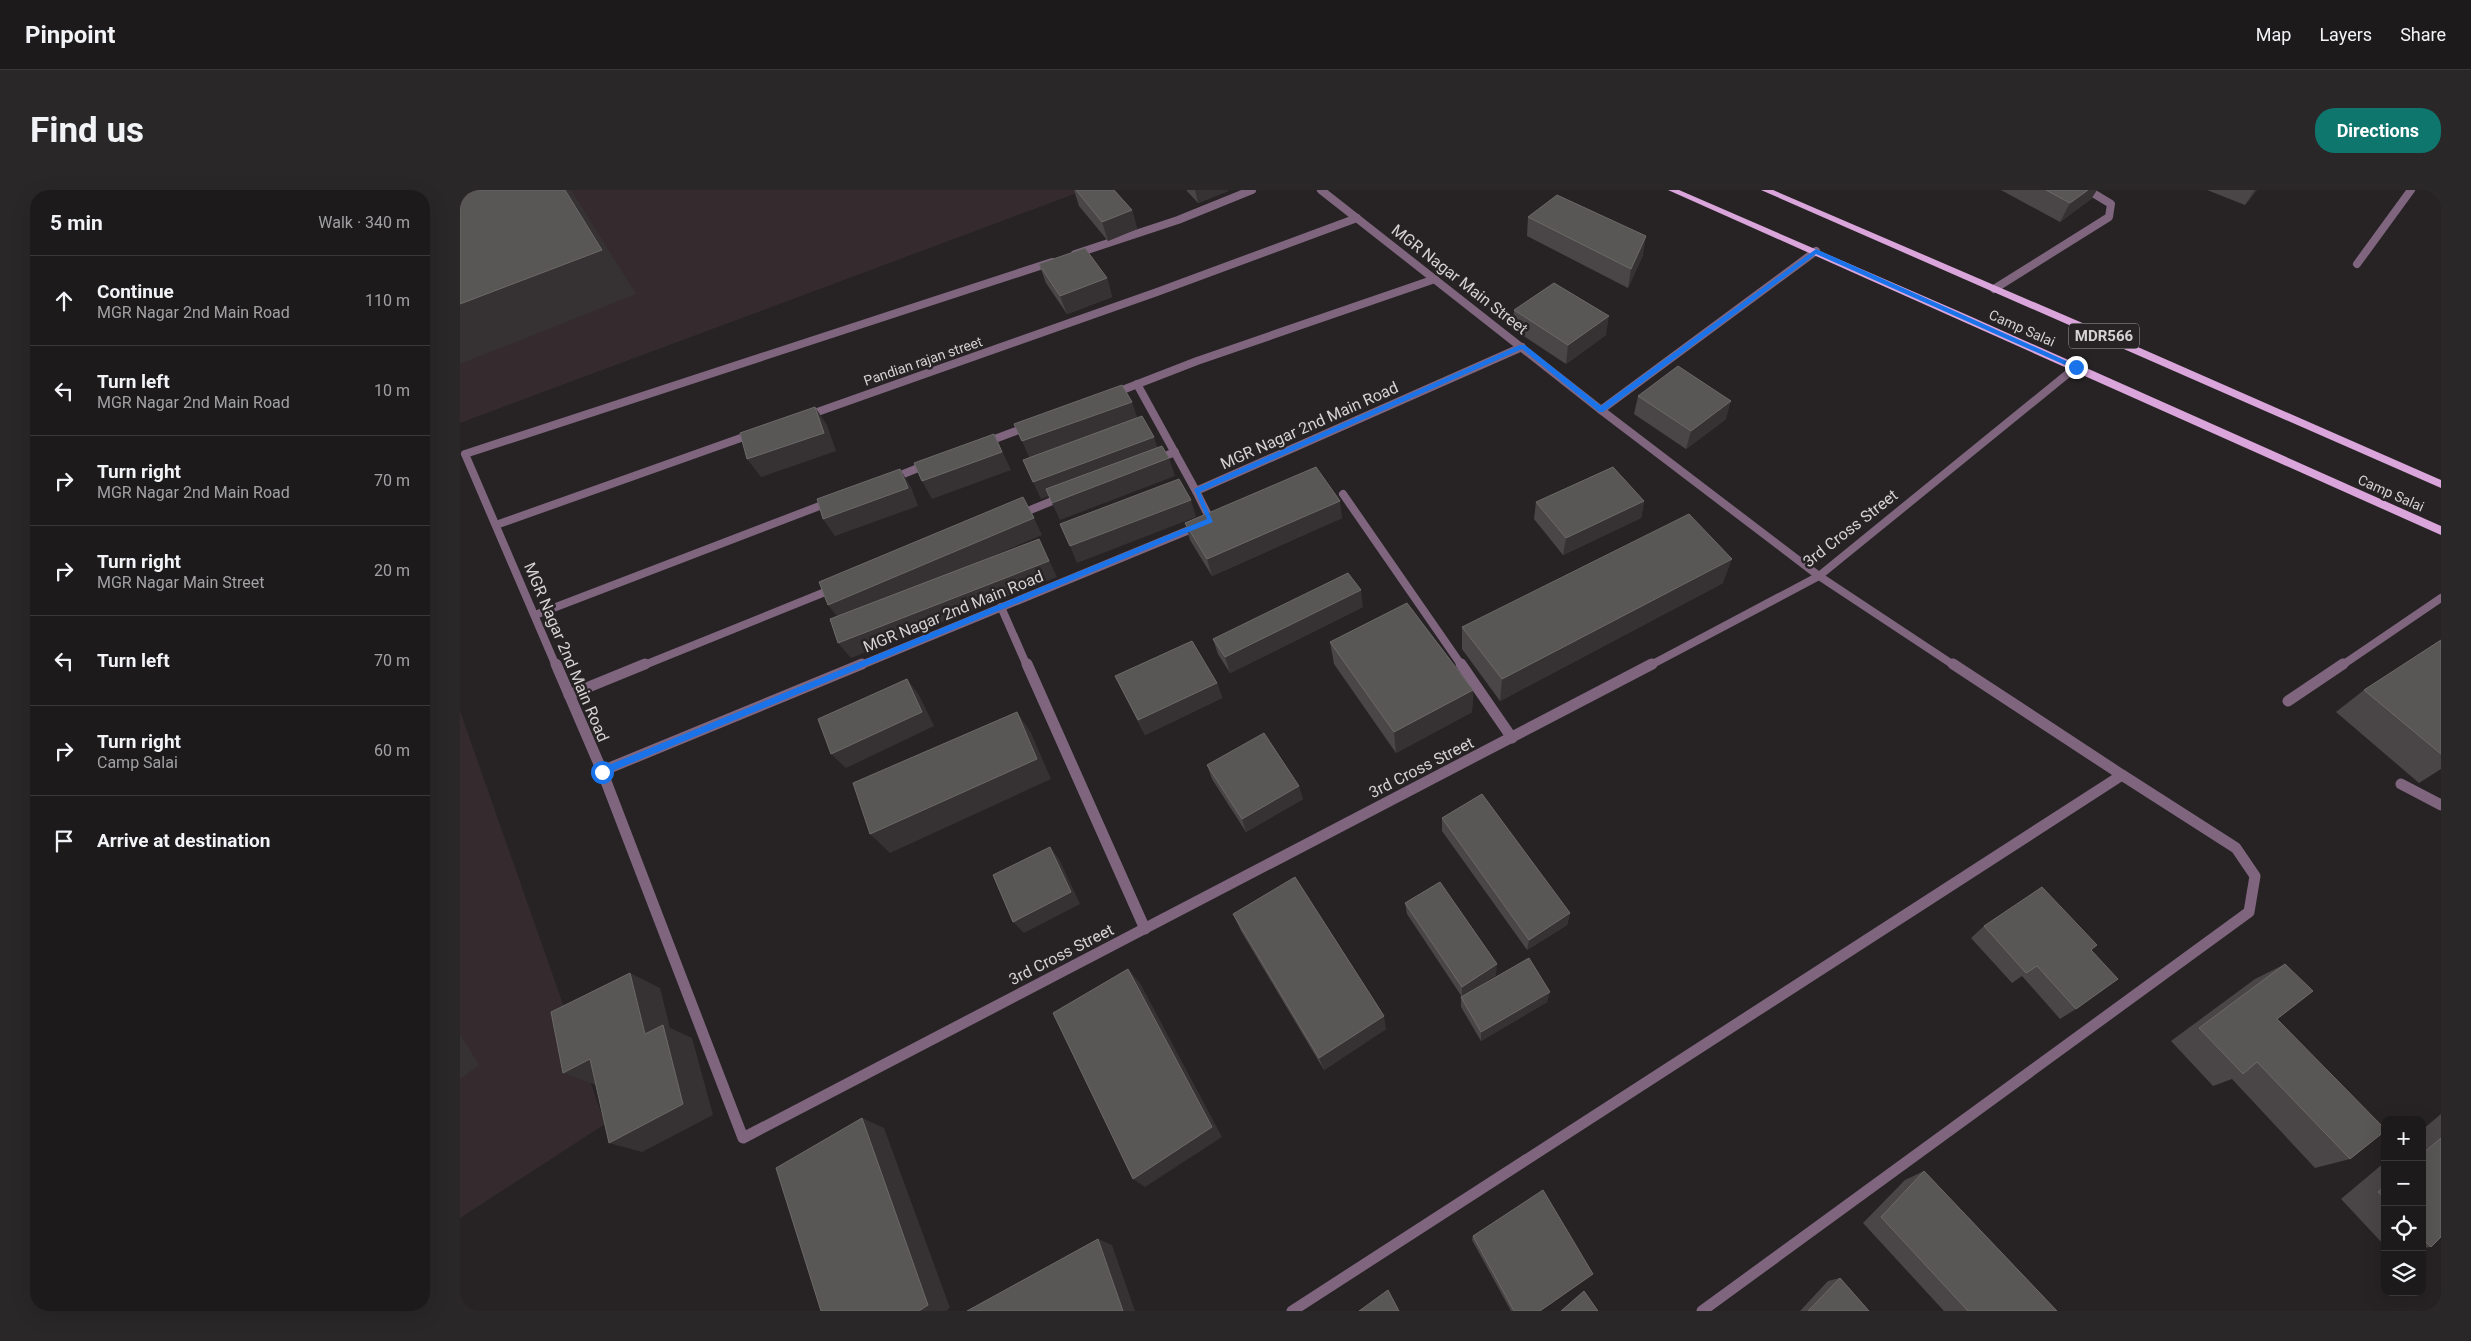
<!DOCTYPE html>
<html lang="en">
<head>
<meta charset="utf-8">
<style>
  :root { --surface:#1d1a1c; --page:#2a2729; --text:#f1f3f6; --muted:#a0a1a3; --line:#3b383b; --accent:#0f766e }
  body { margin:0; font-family:Roboto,sans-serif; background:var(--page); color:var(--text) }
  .controls { position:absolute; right:15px; bottom:15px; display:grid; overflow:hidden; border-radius:10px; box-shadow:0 5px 20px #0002 }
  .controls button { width:45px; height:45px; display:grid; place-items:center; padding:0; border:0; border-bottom:1px solid var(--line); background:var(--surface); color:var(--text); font:25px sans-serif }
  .stop { position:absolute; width:15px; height:15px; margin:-11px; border:4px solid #1a73e8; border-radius:50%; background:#fff }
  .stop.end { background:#1a73e8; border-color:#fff; box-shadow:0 1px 5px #0008 }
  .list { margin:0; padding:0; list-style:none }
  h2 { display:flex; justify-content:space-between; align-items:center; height:65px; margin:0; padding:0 20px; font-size:21px }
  h2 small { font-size:16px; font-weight:400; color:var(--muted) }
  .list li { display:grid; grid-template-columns:32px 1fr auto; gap:15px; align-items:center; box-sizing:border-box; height:90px; padding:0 20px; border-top:1px solid var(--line) }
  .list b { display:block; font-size:19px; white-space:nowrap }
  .list p { margin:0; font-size:16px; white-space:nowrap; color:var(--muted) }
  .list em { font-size:16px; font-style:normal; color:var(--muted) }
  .icon { flex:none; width:28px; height:28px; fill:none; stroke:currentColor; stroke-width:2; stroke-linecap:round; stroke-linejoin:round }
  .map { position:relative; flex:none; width:1981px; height:1121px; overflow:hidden; border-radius:20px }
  header { display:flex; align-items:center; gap:30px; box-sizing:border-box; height:70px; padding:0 25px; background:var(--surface); border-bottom:1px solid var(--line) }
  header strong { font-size:24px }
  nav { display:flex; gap:28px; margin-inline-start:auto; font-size:18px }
  .intro { display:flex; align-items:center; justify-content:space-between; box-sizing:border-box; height:120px; padding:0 30px }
  h1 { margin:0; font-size:35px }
  .button { padding:12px 22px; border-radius:20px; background:var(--accent); color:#fff; font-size:18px; font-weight:700 }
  main { display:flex; gap:30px; padding:0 30px }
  aside { flex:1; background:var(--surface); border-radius:20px; box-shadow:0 5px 20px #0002 }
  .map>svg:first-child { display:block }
</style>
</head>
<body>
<header>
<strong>Pinpoint</strong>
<nav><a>Map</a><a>Layers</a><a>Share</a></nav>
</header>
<div class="intro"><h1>Find us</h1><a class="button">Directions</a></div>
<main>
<aside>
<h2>5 min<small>Walk · 340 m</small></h2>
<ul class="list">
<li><svg class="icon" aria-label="ahead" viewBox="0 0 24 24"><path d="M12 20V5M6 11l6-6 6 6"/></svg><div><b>Continue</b><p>MGR Nagar 2nd Main Road</p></div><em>110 m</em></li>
<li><svg class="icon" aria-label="left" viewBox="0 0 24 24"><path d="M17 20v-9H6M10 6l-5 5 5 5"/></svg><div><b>Turn left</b><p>MGR Nagar 2nd Main Road</p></div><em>10 m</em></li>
<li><svg class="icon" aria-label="right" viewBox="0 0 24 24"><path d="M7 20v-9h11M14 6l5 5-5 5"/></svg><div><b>Turn right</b><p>MGR Nagar 2nd Main Road</p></div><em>70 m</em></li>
<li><svg class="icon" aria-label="right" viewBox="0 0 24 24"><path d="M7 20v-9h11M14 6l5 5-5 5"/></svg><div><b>Turn right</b><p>MGR Nagar Main Street</p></div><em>20 m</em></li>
<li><svg class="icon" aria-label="left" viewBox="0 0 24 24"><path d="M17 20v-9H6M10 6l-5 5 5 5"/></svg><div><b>Turn left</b></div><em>70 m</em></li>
<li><svg class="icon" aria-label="right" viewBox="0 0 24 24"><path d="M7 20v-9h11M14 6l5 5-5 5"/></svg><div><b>Turn right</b><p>Camp Salai</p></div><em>60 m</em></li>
<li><svg class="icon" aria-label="arrive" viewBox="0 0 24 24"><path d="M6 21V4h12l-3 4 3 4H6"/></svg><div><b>Arrive at destination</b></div></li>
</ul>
</aside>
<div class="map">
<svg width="1981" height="1121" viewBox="0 0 1981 1121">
  <rect width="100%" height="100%" fill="#272325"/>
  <g fill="#352b2f">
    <path d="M 0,0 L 625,0 L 0,233 Z"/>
    <path d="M 0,521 L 145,934 L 0,1028 Z"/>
  </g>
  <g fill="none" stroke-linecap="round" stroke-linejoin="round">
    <path stroke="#7f657e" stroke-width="8" d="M 1141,220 L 1356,61"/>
    <g stroke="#7f657e" stroke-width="8">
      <path d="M 861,0 L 1141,220 L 1359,386 L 1495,476"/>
      <path d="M 615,64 L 718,30 L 792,0"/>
      <path d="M 1897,74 L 1951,0"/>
      <path d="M 1534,99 L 1649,27 L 1651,14 L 1628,0"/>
      <path d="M 677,194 L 736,301"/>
      <path d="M 652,204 L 737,171 L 975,89"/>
      <path d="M 346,226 L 697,102 L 897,28"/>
      <path d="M 524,253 L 569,236"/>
      <path d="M 695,270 L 715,262"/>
      <path d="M 431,289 L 468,274"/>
      <path d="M 883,304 L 1002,476"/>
      <path d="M 558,325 L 602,307"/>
      <path d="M 36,335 L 292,244"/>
      <path d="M 541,417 L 567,476"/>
      <path d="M 75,425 L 370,312"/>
      <path d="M 96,476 L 5,264 L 592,72"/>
      <path d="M 182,476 L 375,398"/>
      <path d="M 399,476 L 751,331 L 736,301 L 1062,157"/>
      <path d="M 1189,476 L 1359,386 L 1616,177"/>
      <path d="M 1881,476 L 1981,408"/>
    </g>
    <g stroke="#7f657e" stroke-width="11">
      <path d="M 96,474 L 142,581 L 402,474"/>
      <path d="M 567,474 L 685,739"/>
      <path d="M 1001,474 L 1052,548"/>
      <path d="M 109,505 L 185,474"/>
      <path d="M 1828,511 L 1883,474"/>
      <path d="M 142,581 L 283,948 L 1192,474"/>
      <path d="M 1941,594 L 1981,615"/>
      <path d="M 832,1121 L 1662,585 L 1493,474"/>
      <path d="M 1242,1121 L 1789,722 L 1795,686 L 1776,658 L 1662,585"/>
    </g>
    <g fill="#daa5da" fill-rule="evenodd">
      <path d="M 1208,0 L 1219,0 L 1505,124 L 1981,336 L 1981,345 Z"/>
      <path d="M 1301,0 L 1313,0 L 1655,147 L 1981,290 L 1981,298 Z"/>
    </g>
  </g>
  <g fill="#4a4647">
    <path d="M 614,0 L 654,0 L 672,20 L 677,39 L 648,51 L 619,16 Z"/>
    <path d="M 726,0 L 767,0 L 768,1 L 738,13 Z"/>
    <path d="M 1541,0 L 1637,0 L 1631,9 L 1600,32 Z"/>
    <path d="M 1747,0 L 1797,0 L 1785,15 Z"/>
    <path d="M 1068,27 L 1183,65 L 1168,98 L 1067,46 Z"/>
    <path d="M 579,74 L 647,88 L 652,107 L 607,124 L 586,93 Z"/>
    <path d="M 1054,120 L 1146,145 L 1106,174 L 1053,139 Z"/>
    <path d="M 1178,206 L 1266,229 L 1226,259 L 1174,224 Z"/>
    <path d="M 1184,311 L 1181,328 L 1103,365 L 1074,329 L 1076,312 Z"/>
    <path d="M 882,328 L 752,386 L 730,350 L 725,333 Z"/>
    <path d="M 1263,393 L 1040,511 L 1002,459 L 1002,437 Z"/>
    <path d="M 903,417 L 770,483 L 758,464 L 753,449 Z"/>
    <path d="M 1981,450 L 1981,579 L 1959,593 L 1876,522 L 1904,500 Z"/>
    <path d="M 870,452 L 1013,500 L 1012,522 L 936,563 L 874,474 Z"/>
    <path d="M 655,486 L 757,493 L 762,508 L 685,545 Z"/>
    <path d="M 747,575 L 843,609 L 786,642 L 752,589 Z"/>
    <path d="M 982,628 L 1110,723 L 1107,735 L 1067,760 L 982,641 Z"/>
    <path d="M 945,713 L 1036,785 L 1003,806 L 1087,812 L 1021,851 L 1001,817 L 1001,807 L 1002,807 L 947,724 Z"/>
    <path d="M 773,724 L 926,839 L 864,880 L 781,741 Z"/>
    <path d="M 1524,736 L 1631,760 L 1616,819 L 1600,829 L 1562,786 L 1552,793 L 1511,748 Z"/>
    <path d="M 1825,774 L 1817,829 L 1890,969 L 1855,978 L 1772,889 L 1753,896 L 1711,851 L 1795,789 Z"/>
    <path d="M 1981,924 L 1981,1047 L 1971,1057 L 1962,1058 L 1962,940 Z"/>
    <path d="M 1925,972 L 1925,1056 L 1881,1009 Z"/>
    <path d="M 1464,981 L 1597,1121 L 1484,1121 L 1403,1033 L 1445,990 Z"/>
    <path d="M 1013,1046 L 1080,1121 L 1051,1121 L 1012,1050 Z"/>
    <path d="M 1380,1088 L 1409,1121 L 1340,1121 L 1368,1091 Z"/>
  </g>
  <g fill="#363233">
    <path d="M 105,0 L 111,0 L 176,104 L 0,174 L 0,114 Z"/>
    <path d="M 735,0 L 767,0 L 768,1 L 738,13 Z"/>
    <path d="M 1628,0 L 1637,0 L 1631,9 L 1600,32 L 1610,13 Z"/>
    <path d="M 1795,0 L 1797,0 L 1785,15 Z"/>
    <path d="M 672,20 L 677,39 L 648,51 L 642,32 Z"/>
    <path d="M 1186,46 L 1183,65 L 1168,98 L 1171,79 Z"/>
    <path d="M 647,88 L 652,107 L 607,124 L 600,106 Z"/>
    <path d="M 1149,126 L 1146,145 L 1106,174 L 1108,155 Z"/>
    <path d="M 1271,211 L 1266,229 L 1226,259 L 1231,241 Z"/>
    <path d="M 672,212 L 678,230 L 570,269 L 562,251 Z"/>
    <path d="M 355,217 L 367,235 L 376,261 L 301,287 L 287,269 Z"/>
    <path d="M 534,244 L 551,280 L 472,309 L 462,291 Z"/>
    <path d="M 694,247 L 700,265 L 581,309 L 573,292 Z"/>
    <path d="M 709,268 L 715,286 L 600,330 L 592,313 Z"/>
    <path d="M 440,279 L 451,297 L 458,316 L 375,346 L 363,329 Z"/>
    <path d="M 731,310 L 736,327 L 617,373 L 610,356 Z"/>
    <path d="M 880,311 L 882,328 L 752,386 L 747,369 Z"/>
    <path d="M 1184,311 L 1181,328 L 1103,365 L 1106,348 Z"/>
    <path d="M 574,328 L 582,345 L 381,431 L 368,415 Z"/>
    <path d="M 579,349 L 597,387 L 391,468 L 378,453 Z"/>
    <path d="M 1272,369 L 1263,393 L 1040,511 L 1042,489 Z"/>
    <path d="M 901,400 L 903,417 L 770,483 L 765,467 Z"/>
    <path d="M 447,489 L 459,505 L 474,536 L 386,578 L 371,564 Z"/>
    <path d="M 757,493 L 762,508 L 685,545 L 678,530 Z"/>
    <path d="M 1013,500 L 1012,522 L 936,563 L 934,542 Z"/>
    <path d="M 557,522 L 571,543 L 591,589 L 430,663 L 410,644 Z"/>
    <path d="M 839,596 L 843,609 L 786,642 L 782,629 Z"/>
    <path d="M 590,657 L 599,669 L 620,714 L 564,743 L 553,732 Z"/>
    <path d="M 1110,723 L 1107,735 L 1067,760 L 1069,750 Z"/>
    <path d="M 1037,774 L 1036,785 L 1002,807 L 1002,797 Z"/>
    <path d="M 668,779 L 680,793 L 762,947 L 685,997 L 673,989 Z"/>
    <path d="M 170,783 L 200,798 L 210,838 L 232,848 L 253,925 L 182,962 L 149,953 L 185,844 Z"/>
    <path d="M 1090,802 L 1087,812 L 1021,851 L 1021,842 Z"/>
    <path d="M 924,826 L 926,839 L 864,880 L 859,868 Z"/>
    <path d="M 0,844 L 19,875 L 0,889 Z"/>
    <path d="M 130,869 L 136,895 L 103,883 Z"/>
    <path d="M 402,928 L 424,938 L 490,1118 L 486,1121 L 459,1121 Z"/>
    <path d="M 638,1049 L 652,1055 L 675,1121 L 663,1121 Z"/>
  </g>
  <g fill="#595656" stroke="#6c6969">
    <path d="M 0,0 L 105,0 L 142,60 L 0,114 Z"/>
    <path d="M 616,0 L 654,0 L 672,20 L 642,32 Z"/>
    <path d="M 1586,0 L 1628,0 L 1610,13 Z"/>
    <path d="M 1097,5 L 1186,46 L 1171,79 L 1068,27 Z"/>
    <path d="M 625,58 L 647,88 L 600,106 L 579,74 Z"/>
    <path d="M 1094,93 L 1149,126 L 1108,155 L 1054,120 Z"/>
    <path d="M 1218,176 L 1271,211 L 1231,241 L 1178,206 Z"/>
    <path d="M 662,195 L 672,212 L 562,251 L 554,234 Z"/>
    <path d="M 355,217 L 364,243 L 287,269 L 280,243 Z"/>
    <path d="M 682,226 L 694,247 L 573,292 L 563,270 Z"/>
    <path d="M 534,244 L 542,262 L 462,291 L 454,273 Z"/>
    <path d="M 702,256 L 709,268 L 592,313 L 586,299 Z"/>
    <path d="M 856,277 L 880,311 L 747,369 L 725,333 Z"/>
    <path d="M 1153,277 L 1184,311 L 1106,348 L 1076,312 Z"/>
    <path d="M 440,279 L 448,298 L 363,329 L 357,309 Z"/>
    <path d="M 719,289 L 731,310 L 610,356 L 600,334 Z"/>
    <path d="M 563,307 L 574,328 L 368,415 L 359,392 Z"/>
    <path d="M 1229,324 L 1272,369 L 1042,489 L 1002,437 Z"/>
    <path d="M 579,349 L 589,371 L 378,453 L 370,429 Z"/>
    <path d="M 888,383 L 901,400 L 765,467 L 753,449 Z"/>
    <path d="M 947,413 L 1013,500 L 934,542 L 870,452 Z"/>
    <path d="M 1981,450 L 1981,564 L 1904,500 Z"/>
    <path d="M 732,451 L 757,493 L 678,530 L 655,486 Z"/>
    <path d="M 447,489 L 462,522 L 371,564 L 358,529 Z"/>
    <path d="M 557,522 L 577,569 L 410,644 L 393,593 Z"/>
    <path d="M 804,543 L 839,596 L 782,629 L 747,575 Z"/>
    <path d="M 1022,604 L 1110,723 L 1069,750 L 982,628 Z"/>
    <path d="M 590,657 L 611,702 L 553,732 L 533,685 Z"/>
    <path d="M 835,687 L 924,826 L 859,868 L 773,724 Z"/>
    <path d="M 980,692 L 1037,774 L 1002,797 L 945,713 Z"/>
    <path d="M 1582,697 L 1637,755 L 1631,760 L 1658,789 L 1616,819 L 1577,776 L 1566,783 L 1524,736 Z"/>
    <path d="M 1069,768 L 1090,802 L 1021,842 L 1001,807 Z"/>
    <path d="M 1825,774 L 1853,801 L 1817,829 L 1925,939 L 1925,941 L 1890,969 L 1797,872 L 1783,884 L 1739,838 Z"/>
    <path d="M 668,779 L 752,937 L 673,989 L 593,823 Z"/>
    <path d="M 170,783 L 185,844 L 203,835 L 223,914 L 149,953 L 130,869 L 103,883 L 91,822 Z"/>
    <path d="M 402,928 L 468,1115 L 459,1121 L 361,1121 L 316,978 Z"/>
    <path d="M 1981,948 L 1981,1047 L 1971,1057 L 1962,1048 L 1962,964 Z"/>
    <path d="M 1464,981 L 1597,1121 L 1508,1121 L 1421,1027 Z"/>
    <path d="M 1925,996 L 1925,1008 L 1918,1002 Z"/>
    <path d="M 1083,1000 L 1133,1084 L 1080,1121 L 1054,1121 L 1013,1046 Z"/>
    <path d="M 638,1049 L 663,1121 L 507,1121 Z"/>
    <path d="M 1380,1088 L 1409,1121 L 1348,1121 Z"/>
    <path d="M 928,1100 L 939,1121 L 899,1121 Z"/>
    <path d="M 1124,1101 L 1138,1121 L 1101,1121 Z"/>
  </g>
  <path fill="#1a73e8" d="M 1356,59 L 1620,177 L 1614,179 L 1356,64 L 1143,222 L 1139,222 L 1062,159 L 740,302 L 753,332 L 145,584 L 139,584 L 138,582 L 139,579 L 747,329 L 734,299 L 1060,155 L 1065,155 L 1141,216 Z"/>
  <g text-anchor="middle" stroke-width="5" stroke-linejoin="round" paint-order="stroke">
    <g font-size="14" fill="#d4d2d3" stroke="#272325">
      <text transform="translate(1562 138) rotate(24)" y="5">Camp Salai</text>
      <text transform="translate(463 171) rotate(-19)" y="5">Pandian rajan street</text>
      <text transform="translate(1931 303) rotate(24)" y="5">Camp Salai</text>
    </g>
    <rect fill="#272325" stroke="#a09e9f" stroke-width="1" x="1609" y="133.5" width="70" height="25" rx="4"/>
    <g font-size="15" font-weight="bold" fill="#d4d2d3">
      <text x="1644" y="151">MDR566</text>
    </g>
    <g font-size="16" fill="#d4d2d3" stroke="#272325">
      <text transform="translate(1000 89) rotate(38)" y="6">MGR Nagar Main Street</text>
      <text transform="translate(849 235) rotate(-24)" y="6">MGR Nagar 2nd Main Road</text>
      <text transform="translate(1390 338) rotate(-38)" y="6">3rd Cross Street</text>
      <text transform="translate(493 421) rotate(-22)" y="6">MGR Nagar 2nd Main Road</text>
      <text transform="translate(107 462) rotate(67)" y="6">MGR Nagar 2nd Main Road</text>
      <text transform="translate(961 577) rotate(-27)" y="6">3rd Cross Street</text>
      <text transform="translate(601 764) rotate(-27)" y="6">3rd Cross Street</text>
    </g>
  </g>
</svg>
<div class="controls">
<button>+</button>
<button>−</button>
<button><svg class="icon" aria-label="locate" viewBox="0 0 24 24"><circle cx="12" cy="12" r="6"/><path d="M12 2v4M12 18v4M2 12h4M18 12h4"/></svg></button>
<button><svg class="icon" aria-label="layers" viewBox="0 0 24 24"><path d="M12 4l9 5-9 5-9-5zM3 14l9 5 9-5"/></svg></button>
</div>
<div class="stop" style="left:142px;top:582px"></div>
<div class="stop end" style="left:1616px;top:177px"></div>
</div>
</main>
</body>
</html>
